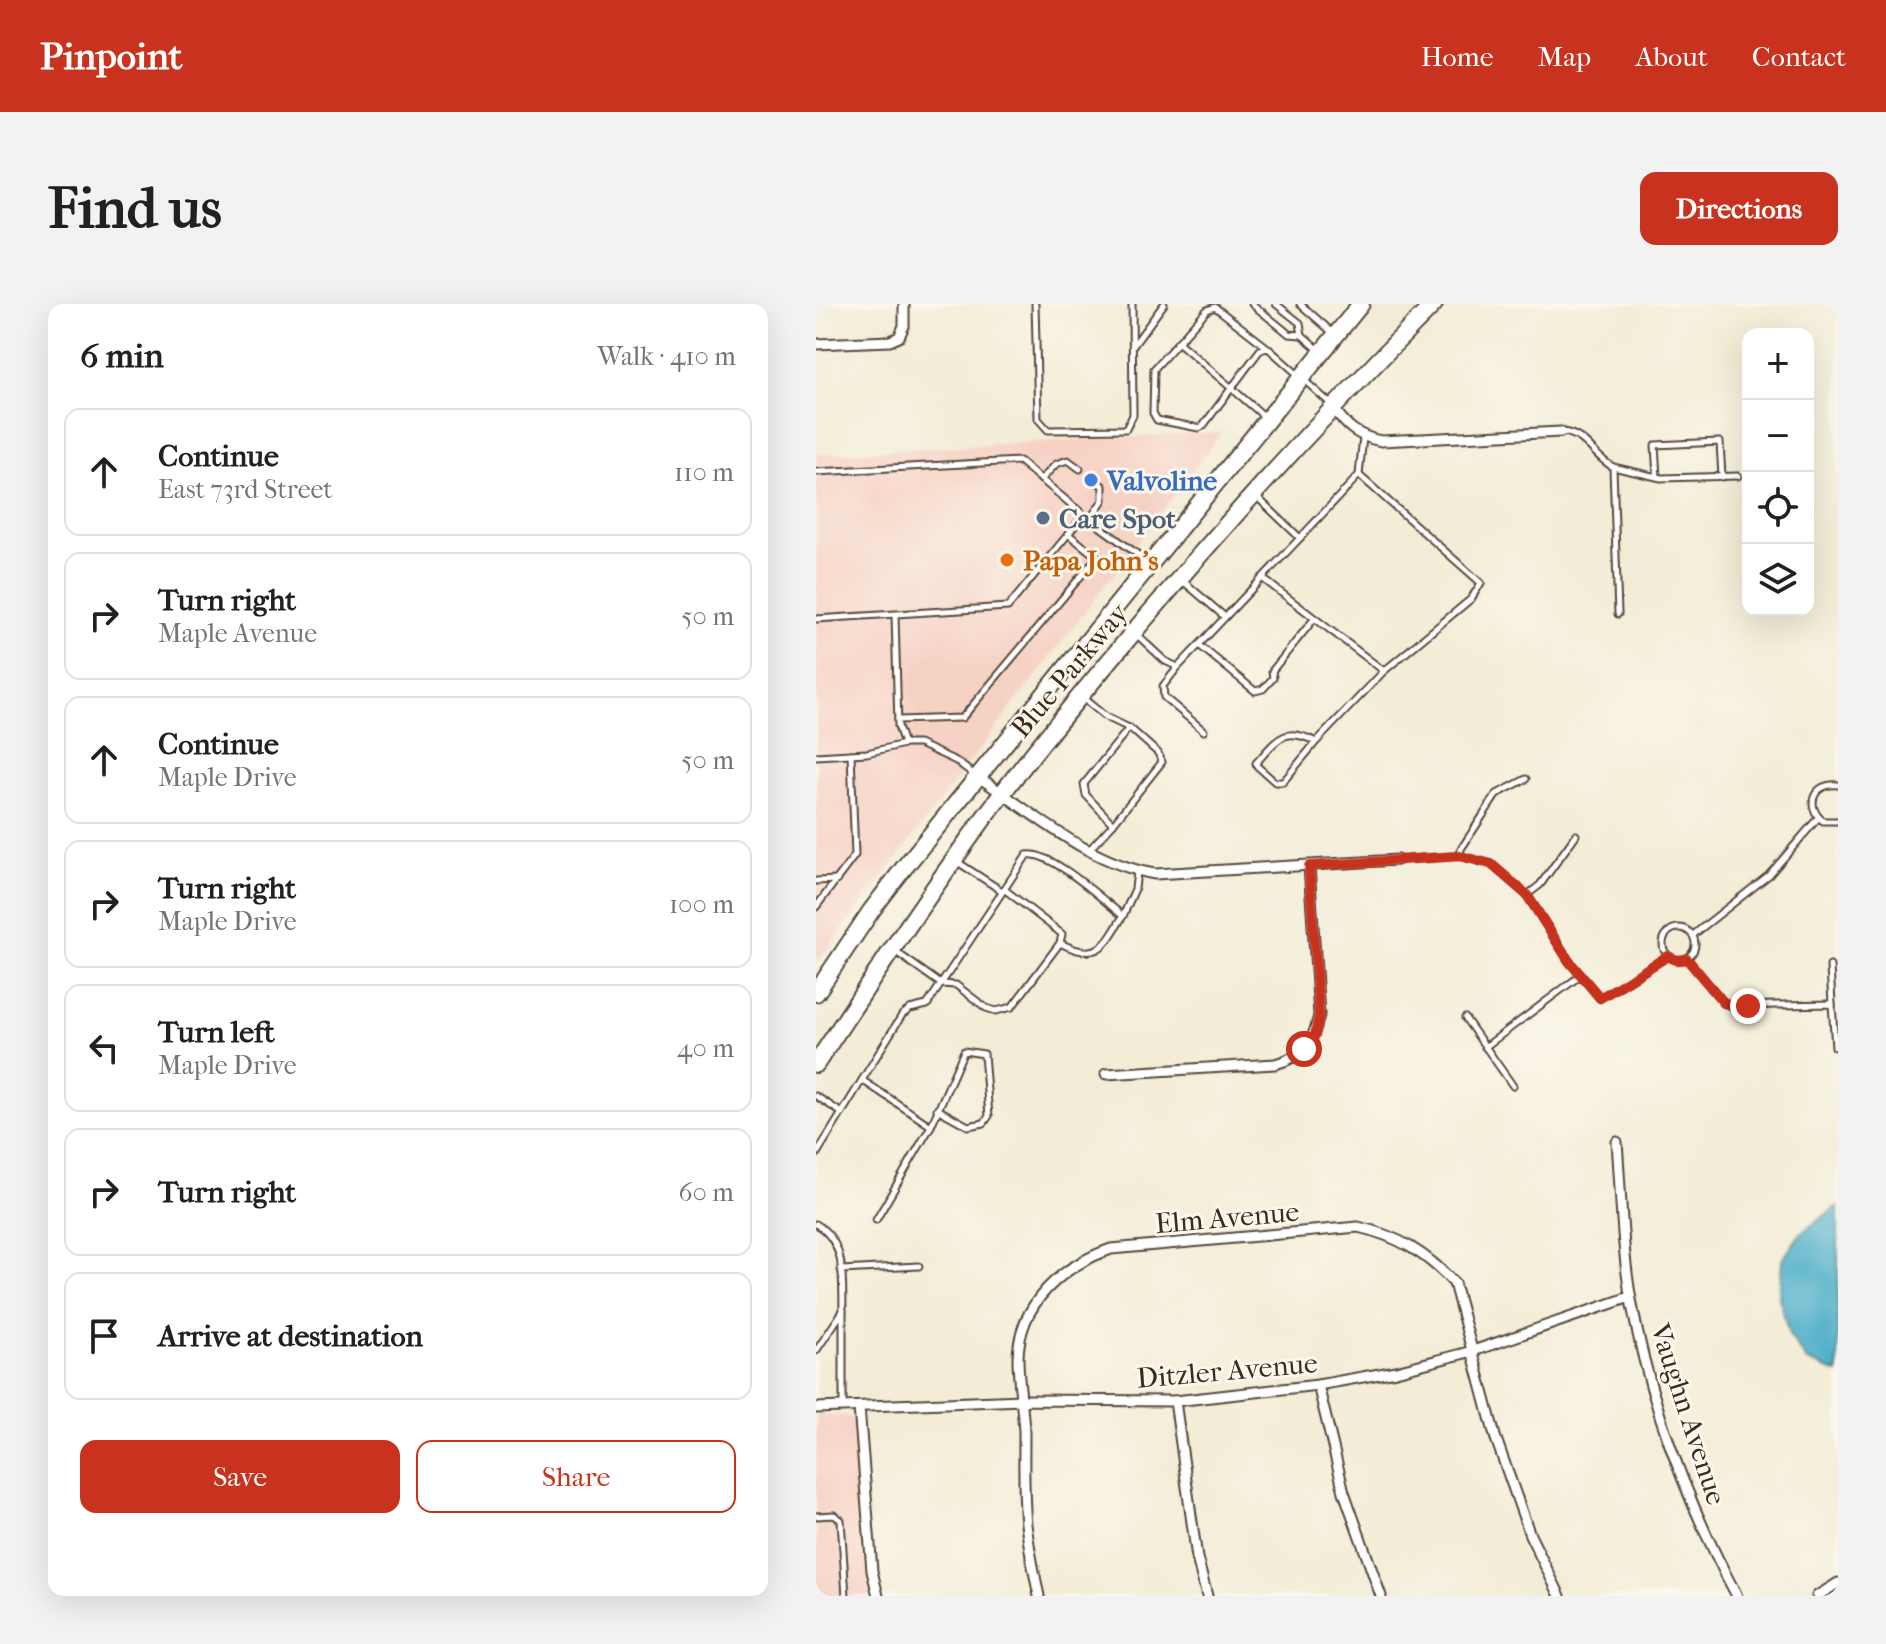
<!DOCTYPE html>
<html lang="en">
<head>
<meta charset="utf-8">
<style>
  :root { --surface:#fff; --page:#f2f2f2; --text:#202124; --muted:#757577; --line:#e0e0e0; --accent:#c8321e }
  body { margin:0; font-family:"IM FELL French Canon",serif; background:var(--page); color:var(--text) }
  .controls { position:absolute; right:24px; top:24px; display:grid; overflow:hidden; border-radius:16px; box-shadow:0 8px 32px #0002 }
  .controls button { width:72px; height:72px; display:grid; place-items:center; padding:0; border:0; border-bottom:2px solid var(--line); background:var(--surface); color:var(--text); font:40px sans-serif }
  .stop { position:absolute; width:24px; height:24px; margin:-18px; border:6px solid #c8321e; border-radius:50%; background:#fff }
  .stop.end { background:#c8321e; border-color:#fff; box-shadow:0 2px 8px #0008 }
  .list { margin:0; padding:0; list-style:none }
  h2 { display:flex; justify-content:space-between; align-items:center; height:104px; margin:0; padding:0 32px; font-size:34px }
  h2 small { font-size:26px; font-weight:400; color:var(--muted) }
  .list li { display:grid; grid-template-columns:52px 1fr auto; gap:24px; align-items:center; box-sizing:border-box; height:128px; margin:0 16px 16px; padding:0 16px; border:2px solid var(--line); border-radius:16px }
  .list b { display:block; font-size:30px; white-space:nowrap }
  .list p { margin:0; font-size:26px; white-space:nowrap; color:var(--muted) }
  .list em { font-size:26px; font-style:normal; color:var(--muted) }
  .actions { display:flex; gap:16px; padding:24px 32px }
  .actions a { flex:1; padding:18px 0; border:2px solid var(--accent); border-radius:16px; text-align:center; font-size:28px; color:var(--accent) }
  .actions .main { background:var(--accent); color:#fff }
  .icon { flex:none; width:44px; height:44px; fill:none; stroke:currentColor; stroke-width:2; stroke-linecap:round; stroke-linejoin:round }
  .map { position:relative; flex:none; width:1022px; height:1292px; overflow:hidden; border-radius:16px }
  header { display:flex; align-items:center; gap:48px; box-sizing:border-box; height:112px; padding:0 40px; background:var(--accent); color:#fff }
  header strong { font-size:38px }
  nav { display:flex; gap:44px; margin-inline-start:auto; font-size:28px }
  .intro { display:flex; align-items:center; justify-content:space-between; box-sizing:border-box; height:192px; padding:0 48px }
  h1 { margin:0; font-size:56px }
  .button { padding:20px 36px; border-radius:16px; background:var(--accent); color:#fff; font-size:28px; font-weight:700 }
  main { display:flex; gap:48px; padding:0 48px }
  aside { flex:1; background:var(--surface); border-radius:16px; box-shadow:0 8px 32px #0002 }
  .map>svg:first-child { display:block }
</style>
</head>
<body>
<header>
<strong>Pinpoint</strong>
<nav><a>Home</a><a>Map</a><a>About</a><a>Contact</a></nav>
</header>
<div class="intro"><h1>Find us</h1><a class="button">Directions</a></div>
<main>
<aside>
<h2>6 min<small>Walk · 410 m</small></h2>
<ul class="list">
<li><svg class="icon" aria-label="ahead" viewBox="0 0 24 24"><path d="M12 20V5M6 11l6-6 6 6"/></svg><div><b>Continue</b><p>East 73rd Street</p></div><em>110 m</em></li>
<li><svg class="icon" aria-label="right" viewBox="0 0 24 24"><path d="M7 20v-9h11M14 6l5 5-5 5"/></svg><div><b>Turn right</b><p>Maple Avenue</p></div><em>50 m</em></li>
<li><svg class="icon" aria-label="ahead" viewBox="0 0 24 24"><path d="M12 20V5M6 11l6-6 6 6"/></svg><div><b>Continue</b><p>Maple Drive</p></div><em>50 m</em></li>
<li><svg class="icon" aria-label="right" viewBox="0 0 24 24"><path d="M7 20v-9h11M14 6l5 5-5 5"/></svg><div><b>Turn right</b><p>Maple Drive</p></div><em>100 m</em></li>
<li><svg class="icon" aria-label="left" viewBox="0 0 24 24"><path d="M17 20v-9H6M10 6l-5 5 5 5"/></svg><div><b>Turn left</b><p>Maple Drive</p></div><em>40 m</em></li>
<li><svg class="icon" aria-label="right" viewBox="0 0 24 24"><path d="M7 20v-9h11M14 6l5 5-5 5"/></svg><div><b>Turn right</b></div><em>60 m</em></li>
<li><svg class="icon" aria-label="arrive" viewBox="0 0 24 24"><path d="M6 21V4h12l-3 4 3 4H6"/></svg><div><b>Arrive at destination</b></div></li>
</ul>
<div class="actions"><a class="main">Save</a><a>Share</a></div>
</aside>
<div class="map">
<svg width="1022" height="1292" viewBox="0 0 1022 1292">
  <rect width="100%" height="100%" fill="#fbf7ec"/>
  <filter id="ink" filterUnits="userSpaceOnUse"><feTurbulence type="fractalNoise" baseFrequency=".0125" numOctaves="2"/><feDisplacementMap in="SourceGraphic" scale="16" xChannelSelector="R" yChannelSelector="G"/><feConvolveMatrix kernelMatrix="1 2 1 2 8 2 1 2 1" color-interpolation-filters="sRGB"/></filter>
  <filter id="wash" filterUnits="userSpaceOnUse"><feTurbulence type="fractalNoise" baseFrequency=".006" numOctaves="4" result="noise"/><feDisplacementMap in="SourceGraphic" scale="32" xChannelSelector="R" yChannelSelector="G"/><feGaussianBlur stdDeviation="1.8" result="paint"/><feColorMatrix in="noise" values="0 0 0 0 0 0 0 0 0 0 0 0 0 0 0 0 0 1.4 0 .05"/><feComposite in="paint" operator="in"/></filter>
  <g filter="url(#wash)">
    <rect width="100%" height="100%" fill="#f3edd7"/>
    <g fill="#f6d2c4">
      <path d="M 406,128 L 0,660 L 0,150 Z"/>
      <path d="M 28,1111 L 38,1115 L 40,1120 L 46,1223 L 55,1292 L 0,1292 L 0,1112 Z"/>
    </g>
    <path fill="#48adc8" stroke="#426c73" stroke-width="2" d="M 1022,902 L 1022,1069 L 991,1057 L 973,1031 L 963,993 L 966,956 L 985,929 Z"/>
  </g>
  <g filter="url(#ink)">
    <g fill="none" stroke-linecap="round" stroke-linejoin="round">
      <defs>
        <g id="service">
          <path d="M 219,0 L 222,115 L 232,126 L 310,125 L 317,111 L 316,0"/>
          <path d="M 436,0 L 473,30 L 486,31 L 502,45"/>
          <path d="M 460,0 L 484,19 L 486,31"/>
          <path d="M 484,0 L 516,28"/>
          <path d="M 362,38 L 449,113"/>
          <path d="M 317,42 L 348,0"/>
          <path d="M 452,44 L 399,3 L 391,6 L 338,65 L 337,109 L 341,116 L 383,124 L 387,122 L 444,46 L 452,44 L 516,101"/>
          <path d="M 746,128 C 770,130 777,152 797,163 L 802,310"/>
          <path d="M 797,163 L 845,174 L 922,172"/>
          <path d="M 0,168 L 203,157 L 268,211"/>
          <path d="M 841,173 L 839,141 L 904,138 L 906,173"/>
          <path d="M 225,176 L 240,160 L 252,156 L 264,165"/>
          <path d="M 274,215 L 287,196 L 287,182 L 281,178"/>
          <path d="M 484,234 L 543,171 L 547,133"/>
          <path d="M 446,274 L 568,367 L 655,295 L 665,279 L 543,171"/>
          <path d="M 367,277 L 409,313"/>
          <path d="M 79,311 L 82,422 L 88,440"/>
          <path d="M 0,315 L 192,303 L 268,211 L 332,258"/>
          <path d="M 320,330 L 349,357 L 362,363 L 484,234 L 441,193"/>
          <path d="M 383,341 L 439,387 L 447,385 L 457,374 L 456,367 L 498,315"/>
          <path d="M 362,363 L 347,382 L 348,393 L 388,427"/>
          <path d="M 268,395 L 290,413 L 313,424 L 268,480 L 270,491 L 297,520 L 272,547"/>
          <path d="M 82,416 L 146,414 L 281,253 L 252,230"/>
          <path d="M 500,438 L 467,478 L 459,478 L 441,462 L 440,459 C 461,436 468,421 500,438 L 568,367"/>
          <path d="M 0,452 L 51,449 L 88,440 L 103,440 L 140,457 L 160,472"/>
          <path d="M 1022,481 C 998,478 988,502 1007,517 L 1022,517"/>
          <path d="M 297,520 L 346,458 L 342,449 L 314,424"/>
          <path d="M 644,552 L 645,545 L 681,490 L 710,475"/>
          <path d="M 582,556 L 644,552 L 675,560 L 711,591 L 753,657 L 784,694 L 852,652"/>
          <path d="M 140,557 L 186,587"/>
          <path d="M 0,577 L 21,576"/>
          <path d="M 188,585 L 246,630 L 244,639"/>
          <path d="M 711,591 L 724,581 L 760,531"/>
          <path d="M 0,603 L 39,551 L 35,450"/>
          <circle cx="863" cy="640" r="16"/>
          <path d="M 877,631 L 953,571 L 1002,514"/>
          <path d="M 80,648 L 125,680 L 140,681 L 170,704 L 180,707 L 196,703 L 244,639 C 281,658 289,643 307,612"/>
          <path d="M 871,655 L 908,699 L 916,702 L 1016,700 L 1019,743"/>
          <path d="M 1014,662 L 1016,700"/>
          <path d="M 649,714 L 697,782"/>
          <path d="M 669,743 L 765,671"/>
          <path d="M 46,776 L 115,822 L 60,916"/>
          <path d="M 0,792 L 26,809"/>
          <path d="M 115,822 L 148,747 L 168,750 L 173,812 L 168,819 L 152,822 L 121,805"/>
          <path d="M 0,851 L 86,711 L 94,705 L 111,701 L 211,551 C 234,546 287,596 307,612 L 319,585 L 321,567"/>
          <path d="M 0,920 C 31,939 26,974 27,1007"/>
          <path d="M 25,966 L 103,962"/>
          <path d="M 0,1047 L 27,1007 L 27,1104"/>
          <path d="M 0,1212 L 18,1211 L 25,1216 L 30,1292"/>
        </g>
        <g id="minor">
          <path d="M 0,40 L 74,37 L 83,33 L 88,22 L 88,0"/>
          <path d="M 516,102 C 530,122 540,132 565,137 L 745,128"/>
          <path d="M 161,472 C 217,509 272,559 339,570 L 581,556"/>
          <path d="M 290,770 L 459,760 C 488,752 497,740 503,711 L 493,562"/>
          <path d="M 801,838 C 805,890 806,945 815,996 C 834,1099 871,1199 921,1292"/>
          <path d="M 502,1081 L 528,1188 L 565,1292"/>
          <path d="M 359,1097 L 381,1254 L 391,1292"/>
          <path d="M 43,1103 L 56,1267 L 62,1292"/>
          <path d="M 0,1104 L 207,1096 L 359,1097 L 502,1081 L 580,1067 L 657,1047 L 814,993"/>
          <path d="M 223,1292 C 218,1268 213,1244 210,1220 C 207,1189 208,1158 208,1128 C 207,1103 202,1079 202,1054 C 203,999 246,962 295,945 L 542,923 C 582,932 610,949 638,979 L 679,1132 L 714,1231 L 744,1292"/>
          <path d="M 1001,1292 L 1022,1279"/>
        </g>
        <g id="trunk">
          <path d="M 0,689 L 55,607 L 87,565 L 545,0"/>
          <path d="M 0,760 C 60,669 120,578 185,491 C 230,431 279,374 327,317 C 420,207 516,102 618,0"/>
        </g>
      </defs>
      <use href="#service" stroke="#57473a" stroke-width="9"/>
      <use href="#minor" stroke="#57473a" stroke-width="13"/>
      <use href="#trunk" stroke="#57473a" stroke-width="20"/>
      <use href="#service" stroke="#fff" stroke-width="5"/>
      <use href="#minor" stroke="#fff" stroke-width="9"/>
      <use href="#trunk" stroke="#fff" stroke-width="16"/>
    </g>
  </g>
  <g fill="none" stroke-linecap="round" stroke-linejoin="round" filter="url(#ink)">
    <path stroke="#c8321e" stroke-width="10" d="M 488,745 L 499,731 L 503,711 L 493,562 L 644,552 L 675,560 L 711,591 L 753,657 L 784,694 L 852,652 L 861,656 L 871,655 L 908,699 L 932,702"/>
  </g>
  <circle fill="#3f7fe0" stroke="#fbf7ec" stroke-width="3" cx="275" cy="176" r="8"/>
  <circle fill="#5c6f8a" stroke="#fbf7ec" stroke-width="3" cx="227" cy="214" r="8"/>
  <circle fill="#e8710a" stroke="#fbf7ec" stroke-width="3" cx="191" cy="256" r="8"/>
  <g text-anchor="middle" stroke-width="6" stroke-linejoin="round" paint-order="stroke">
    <g font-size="28" font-weight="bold" fill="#366cbe" stroke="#fbf7ec" text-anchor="start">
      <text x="291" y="186">Valvoline</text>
    </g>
    <g font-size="28" font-weight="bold" fill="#4e5e75" stroke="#fbf7ec" text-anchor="start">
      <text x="243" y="224">Care Spot</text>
    </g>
    <g font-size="28" font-weight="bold" fill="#c56008" stroke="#fbf7ec" text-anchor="start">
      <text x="207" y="266">Papa John's</text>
    </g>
    <g font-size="28" fill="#3b2a1e" stroke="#fbf7ec">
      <text transform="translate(253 366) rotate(-50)" y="10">Blue Parkway</text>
      <text transform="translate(411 913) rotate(-5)" y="10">Elm Avenue</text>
      <text transform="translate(411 1066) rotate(-5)" y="10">Ditzler Avenue</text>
      <text transform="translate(873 1110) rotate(72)" y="10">Vaughn Avenue</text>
    </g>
  </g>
</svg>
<div class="controls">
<button>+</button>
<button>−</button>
<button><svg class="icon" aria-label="locate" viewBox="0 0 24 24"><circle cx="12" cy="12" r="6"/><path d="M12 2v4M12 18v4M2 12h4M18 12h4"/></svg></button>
<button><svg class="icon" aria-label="layers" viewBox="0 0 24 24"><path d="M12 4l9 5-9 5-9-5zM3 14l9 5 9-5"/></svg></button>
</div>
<div class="stop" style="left:488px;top:745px"></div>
<div class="stop end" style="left:932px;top:702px"></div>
</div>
</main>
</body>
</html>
